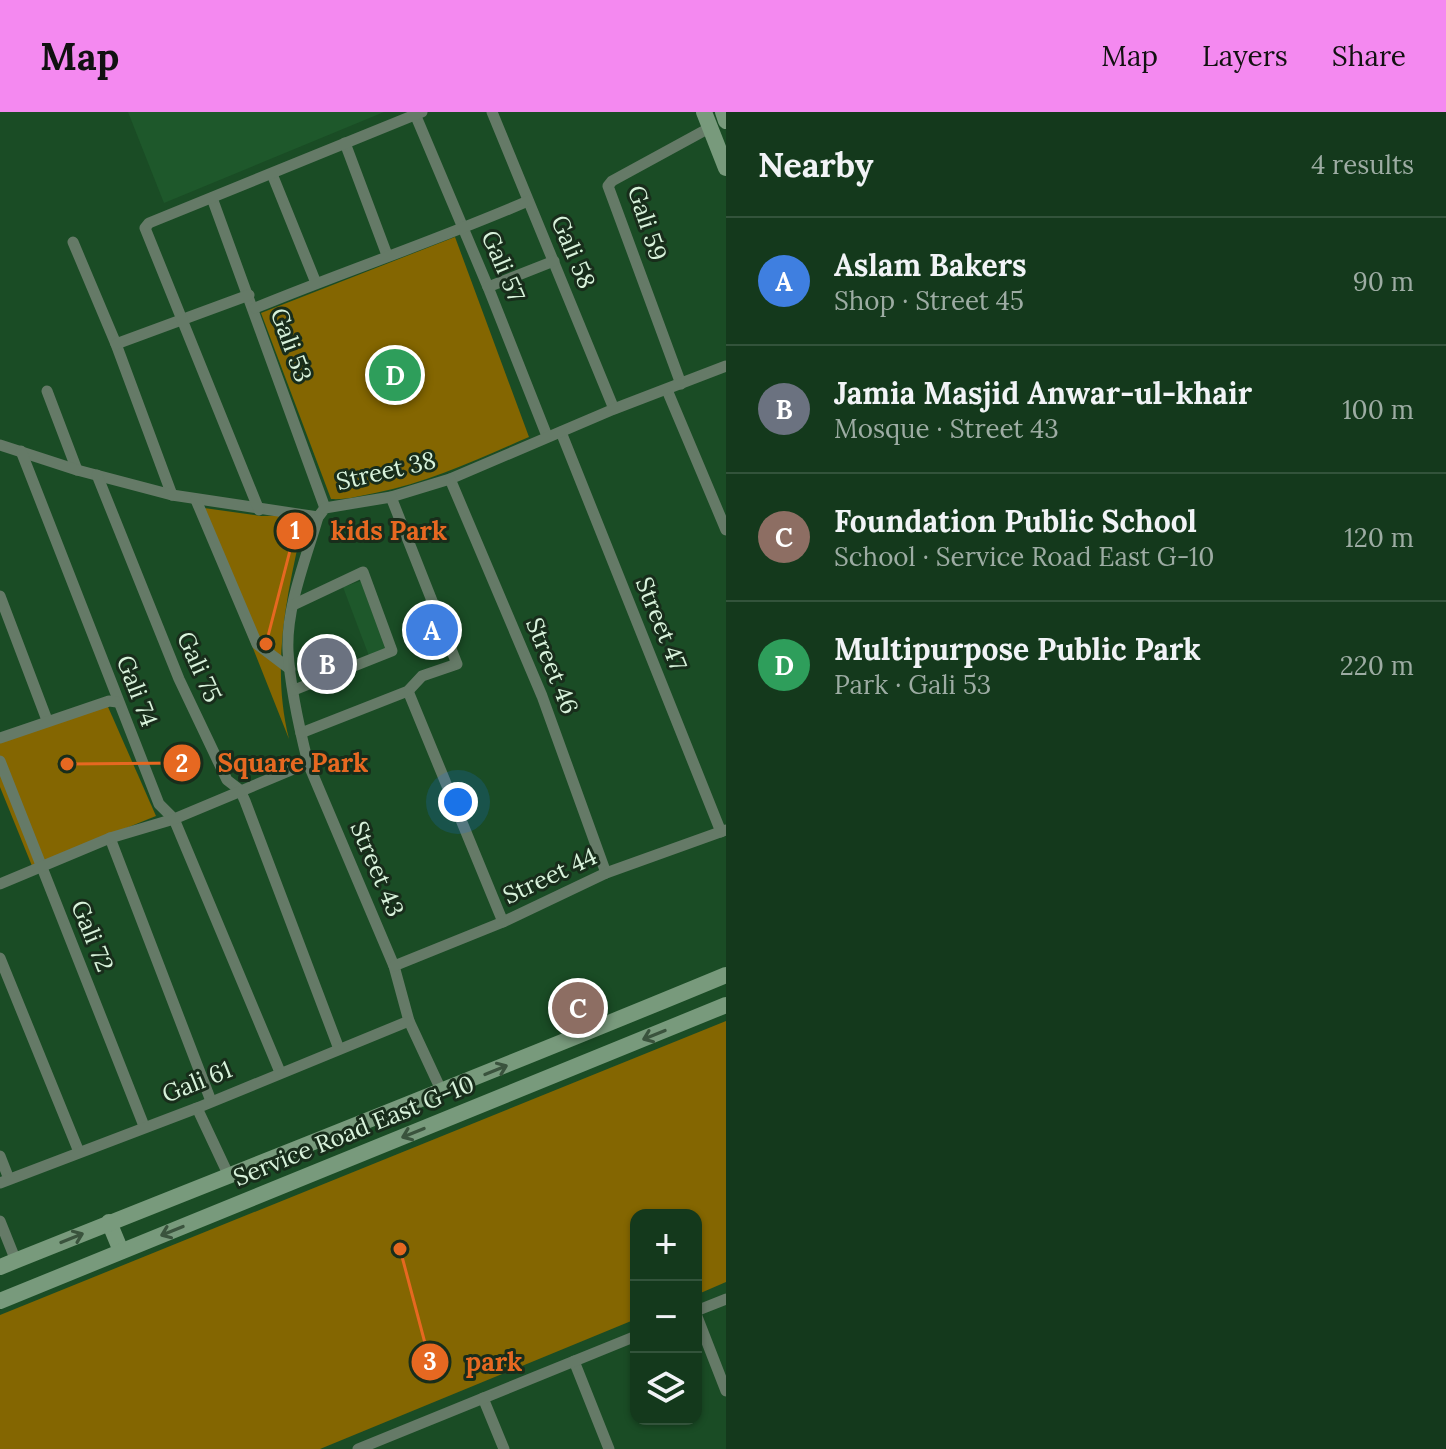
<!DOCTYPE html>
<html lang="en">
<head>
<meta charset="utf-8">
<style>
  :root { --surface:#14391c; --page:#214429; --text:#f1f3f6; --muted:#9daca3; --line:#33533b; --accent:#f489f0 }
  body { margin:0; font-family:Lora,serif; background:var(--page); color:var(--text) }
  .controls { position:absolute; right:24px; bottom:24px; display:grid; overflow:hidden; border-radius:16px; box-shadow:0 2px 6px #0004 }
  .controls button { width:72px; height:72px; display:grid; place-items:center; padding:0; border:0; border-bottom:2px solid var(--line); background:var(--surface); color:var(--text); font:40px sans-serif }
  .you { position:absolute; left:458px; top:690px; width:28px; height:28px; margin:-20px; border:6px solid #fff; border-radius:50%; background:#1a73e8; box-shadow:0 0 0 12px #1a73e833 }
  .badge { display:grid; place-items:center; width:52px; height:52px; border-radius:50%; background:var(--accent); color:#fff; font-size:26px; font-weight:700 }
  .pin { position:absolute; translate:-50% -50%; border:4px solid #fff; box-shadow:0 2px 8px #0006 }
  .list { margin:0; padding:0; list-style:none }
  h2 { display:flex; justify-content:space-between; align-items:center; height:104px; margin:0; padding:0 32px; font-size:34px }
  h2 small { font-size:26px; font-weight:400; color:var(--muted) }
  .list li { display:grid; grid-template-columns:52px 1fr auto; gap:24px; align-items:center; box-sizing:border-box; height:128px; padding:0 32px; border-top:2px solid var(--line) }
  .list b { display:block; font-size:30px; white-space:nowrap }
  .list p { margin:0; font-size:26px; white-space:nowrap; color:var(--muted) }
  .list em { font-size:26px; font-style:normal; color:var(--muted) }
  .icon { flex:none; width:44px; height:44px; fill:none; stroke:currentColor; stroke-width:2; stroke-linecap:round; stroke-linejoin:round }
  .map { position:relative; flex:none; width:726px; height:1337px; overflow:hidden }
  header { display:flex; align-items:center; gap:48px; box-sizing:border-box; height:112px; padding:0 40px; background:var(--accent); color:#111 }
  header strong { font-size:38px }
  nav { display:flex; gap:44px; margin-inline-start:auto; font-size:28px }
  main { display:flex }
  aside { flex:1; background:var(--surface) }
  .map>svg:first-child { display:block }
</style>
</head>
<body>
<header>
<strong>Map</strong>
<nav><a>Map</a><a>Layers</a><a>Share</a></nav>
</header>
<main>
<div class="map">
<svg width="726" height="1337" viewBox="0 0 726 1337">
  <rect width="100%" height="100%" fill="#1a4c25"/>
  <g fill="#1e582b">
    <path d="M 128,0 L 384,0 L 164,91 Z"/>
    <path d="M 361,469 L 386,539 L 369,544 L 343,475 Z"/>
  </g>
  <g fill="#846601">
    <path d="M 455,125 L 529,325 C 478,347 430,370 375,381 C 360,384 346,388 331,387 L 261,201 Z"/>
    <path d="M 197,395 L 261,404 L 305,403 C 288,477 270,551 289,627 Z"/>
    <path d="M 105,588 L 156,704 L 32,754 L 0,675 L 0,630 Z"/>
    <path d="M 726,909 L 726,1170 L 696,1183 L 696,1103 L 636,1103 L 636,1207 L 320,1337 L 0,1337 L 0,1203 Z"/>
  </g>
  <g fill="none" stroke-linecap="round" stroke-linejoin="round">
    <g stroke="#657a67" stroke-width="11">
      <path d="M 492,0 L 614,297"/>
      <path d="M 415,2 L 488,175 L 547,324"/>
      <path d="M 345,31 L 387,143"/>
      <path d="M 272,62 L 316,171"/>
      <path d="M 212,86 L 325,396"/>
      <path d="M 73,130 L 116,232 L 172,383"/>
      <path d="M 488,175 L 554,149"/>
      <path d="M 255,196 C 345,159 438,128 528,89"/>
      <path d="M 116,232 L 249,183"/>
      <path d="M 681,272 L 608,74 L 612,69 L 711,15"/>
      <path d="M 667,278 L 726,418"/>
      <path d="M 47,279 L 77,358"/>
      <path d="M 561,320 L 721,720"/>
      <path d="M 0,333 L 77,358 L 172,383 L 318,405 L 325,396 L 391,385 L 450,367 L 614,297 L 726,254"/>
      <path d="M 21,339 L 159,692 L 174,707 L 280,960"/>
      <path d="M 97,363 L 179,567 L 227,668 L 240,678 L 245,689 L 339,937"/>
      <path d="M 450,367 L 542,584 L 606,761"/>
      <path d="M 196,388 L 257,532 L 290,557"/>
      <path d="M 259,398 L 145,116 L 149,111 L 422,0"/>
      <path d="M 318,405 C 306,447 286,495 288,539 C 290,576 299,615 308,651 L 394,854 L 409,909 L 442,980"/>
      <path d="M 0,484 L 47,608"/>
      <path d="M 293,493 L 363,460 L 392,539 L 294,578"/>
      <path d="M 408,579 L 503,810"/>
      <path d="M 301,621 L 408,579 L 422,564 L 457,552 L 391,385"/>
      <path d="M 0,626 L 109,589 L 117,590"/>
      <path d="M 0,649 L 144,1014"/>
      <path d="M 110,726 L 211,989"/>
      <path d="M 0,772 L 110,726 L 174,707 L 308,651"/>
      <path d="M 0,846 L 79,1040"/>
      <path d="M 394,854 L 503,810 L 606,761 L 726,718"/>
      <path d="M 197,996 L 228,1062"/>
      <path d="M 0,1044 L 9,1067"/>
      <path d="M 0,1071 L 197,996 L 409,909"/>
      <path d="M 0,1109 L 16,1149"/>
      <path d="M 696,1199 L 726,1187"/>
      <path d="M 696,1202 L 726,1279"/>
      <path d="M 574,1249 L 609,1337"/>
      <path d="M 483,1286 L 504,1337"/>
      <path d="M 358,1337 L 636,1224"/>
    </g>
    <g stroke="#789a7c" stroke-width="16">
      <path d="M 704,0 L 726,56"/>
      <path d="M 723,0 L 726,9"/>
      <path d="M 109,1110 L 121,1139"/>
      <path d="M 0,1155 C 242,1058 485,963 726,863"/>
      <path d="M 0,1189 L 726,893"/>
    </g>
  </g>
  <defs><path id="oneway-shaft" d="M-6 0H5M1.5-3L5.5 0L1.5 3" fill="none" stroke-width="1.6" stroke-linecap="round" stroke-linejoin="round" transform="scale(2)"/></defs>
  <g stroke="#3a533d">
    <use href="#oneway-shaft" transform="translate(654 923) rotate(158)"/>
    <use href="#oneway-shaft" transform="translate(496 958) rotate(-22)"/>
    <use href="#oneway-shaft" transform="translate(413 1021) rotate(158)"/>
    <use href="#oneway-shaft" transform="translate(172 1119) rotate(158)"/>
    <use href="#oneway-shaft" transform="translate(72 1126) rotate(-22)"/>
  </g>
  <g text-anchor="middle" stroke-width="6" stroke-linejoin="round" paint-order="stroke">
    <g font-size="24" fill="#d8f2db" stroke="#182d1b">
      <text transform="translate(647 111) rotate(72)" y="8">Gali 59</text>
      <text transform="translate(573 140) rotate(67)" y="8">Gali 58</text>
      <text transform="translate(503 154) rotate(67)" y="8">Gali 57</text>
      <text transform="translate(291 233) rotate(70)" y="8">Gali 53</text>
      <text transform="translate(386 359) rotate(-13)" y="8">Street 38</text>
      <text transform="translate(661 512) rotate(68)" y="8">Street 47</text>
      <text transform="translate(552 554) rotate(68)" y="8">Street 46</text>
      <text transform="translate(199 555) rotate(66)" y="8">Gali 75</text>
      <text transform="translate(137 579) rotate(69)" y="8">Gali 74</text>
      <text transform="translate(377 757) rotate(67)" y="8">Street 43</text>
      <text transform="translate(550 764) rotate(-25)" y="8">Street 44</text>
      <text transform="translate(92 824) rotate(68)" y="8">Gali 72</text>
      <text transform="translate(197 970) rotate(-22)" y="8">Gali 61</text>
      <text transform="translate(354 1019) rotate(-22)" y="8">Service Road East G-10</text>
    </g>
  </g>
  <path fill="none" stroke="#e66821" stroke-width="3" d="M266 532L295 419M67 652L182 651M400 1137L430 1250"/>
  <g fill="#e66821" stroke="#182d1b" stroke-width="3">
    <circle cx="266" cy="532" r="8"/>
    <circle cx="67" cy="652" r="8"/>
    <circle cx="400" cy="1137" r="8"/>
    <circle cx="295" cy="419" r="20"/>
    <circle cx="182" cy="651" r="20"/>
    <circle cx="430" cy="1250" r="20"/>
  </g>
  <g font-size="24" text-anchor="middle" font-weight="bold" fill="#fff">
    <text x="295" y="427">1</text>
    <text x="182" y="660">2</text>
    <text x="430" y="1258">3</text>
  </g>
  <g font-size="26" text-anchor="middle" font-weight="bold" fill="#e66821" stroke="#182d1b" stroke-width="6" stroke-linejoin="round" paint-order="stroke">
    <text x="389" y="428">kids Park</text>
    <text x="293" y="660">Square Park</text>
    <text x="494" y="1259">park</text>
  </g>
</svg>
<div class="controls">
<button>+</button>
<button>−</button>
<button><svg class="icon" aria-label="layers" viewBox="0 0 24 24"><path d="M12 4l9 5-9 5-9-5zM3 14l9 5 9-5"/></svg></button>
</div>
<div class="you"></div>
<div class="pin badge" style="left:432px;top:518px;background:#3f7fe0">A</div>
<div class="pin badge" style="left:327px;top:552px;background:#6b7280">B</div>
<div class="pin badge" style="left:578px;top:896px;background:#8d6e63">C</div>
<div class="pin badge" style="left:395px;top:263px;background:#2e9e5b">D</div>
</div>
<aside>
<h2>Nearby<small>4 results</small></h2>
<ul class="list">
<li><span class="badge" style="background:#3f7fe0">A</span><div><b>Aslam Bakers</b><p>Shop · Street 45</p></div><em>90 m</em></li>
<li><span class="badge" style="background:#6b7280">B</span><div><b>Jamia Masjid Anwar-ul-khair</b><p>Mosque · Street 43</p></div><em>100 m</em></li>
<li><span class="badge" style="background:#8d6e63">C</span><div><b>Foundation Public School</b><p>School · Service Road East G-10</p></div><em>120 m</em></li>
<li><span class="badge" style="background:#2e9e5b">D</span><div><b>Multipurpose Public Park</b><p>Park · Gali 53</p></div><em>220 m</em></li>
</ul>
</aside>
</main>
</body>
</html>
